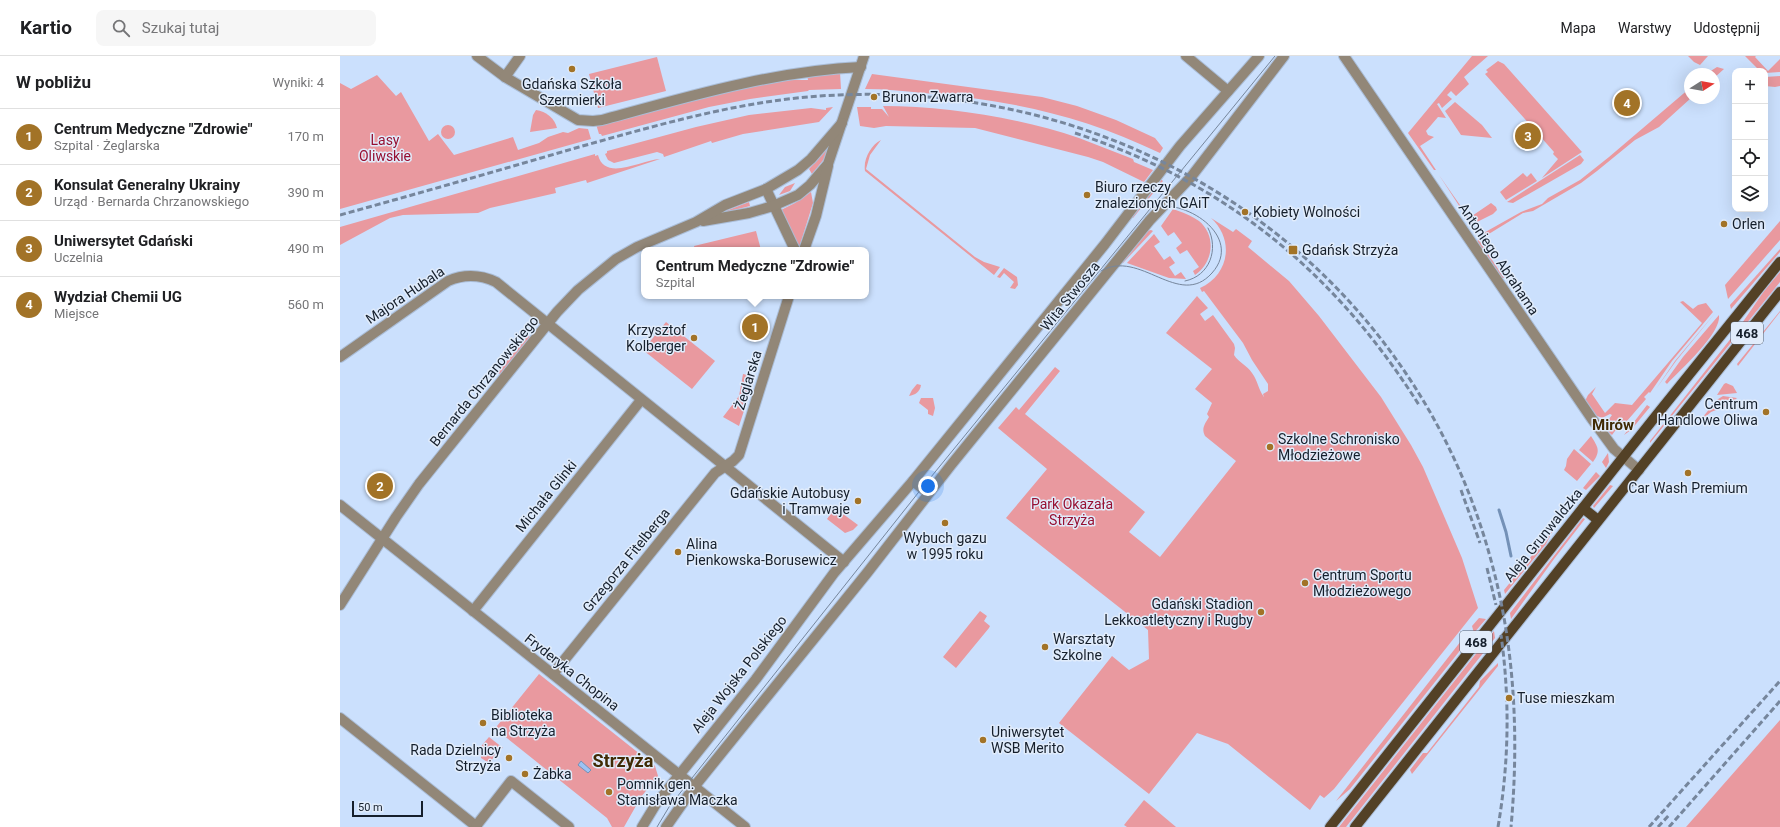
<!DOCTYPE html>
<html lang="pl">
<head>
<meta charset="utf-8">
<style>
  :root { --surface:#fff; --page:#f6f6f6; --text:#202124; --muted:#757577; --line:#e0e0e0; --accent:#a27327 }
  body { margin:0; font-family:Roboto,sans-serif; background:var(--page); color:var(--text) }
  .controls { position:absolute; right:12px; top:12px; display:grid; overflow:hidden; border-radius:8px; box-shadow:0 4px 16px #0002 }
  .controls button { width:36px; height:36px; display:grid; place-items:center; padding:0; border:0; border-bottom:1px solid var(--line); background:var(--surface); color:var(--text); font:20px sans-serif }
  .compass { position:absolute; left:1344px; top:12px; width:36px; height:36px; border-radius:50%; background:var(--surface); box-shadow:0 4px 16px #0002; rotate:79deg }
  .scale { position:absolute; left:12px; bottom:10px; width:71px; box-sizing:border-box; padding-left:4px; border:2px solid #151f2c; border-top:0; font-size:11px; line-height:14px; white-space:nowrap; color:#151f2c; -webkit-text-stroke:3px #e1ecfb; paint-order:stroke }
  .you { position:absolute; left:588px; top:430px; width:14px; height:14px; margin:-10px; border:3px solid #fff; border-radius:50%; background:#1a73e8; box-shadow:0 0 0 6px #1a73e833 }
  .badge { display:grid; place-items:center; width:26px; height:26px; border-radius:50%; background:var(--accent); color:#fff; font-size:13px; font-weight:700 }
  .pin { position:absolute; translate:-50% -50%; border:2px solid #fff; box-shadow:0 1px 4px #0006 }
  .popup { position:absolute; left:301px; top:191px; width:228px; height:52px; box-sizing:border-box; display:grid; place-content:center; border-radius:8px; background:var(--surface); filter:drop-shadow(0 1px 3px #0005); font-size:13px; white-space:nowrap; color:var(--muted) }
  .popup b { font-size:15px; color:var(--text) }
  .popup::after { content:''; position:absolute; left:50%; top:100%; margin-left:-8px; border:8px solid transparent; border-top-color:var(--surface) }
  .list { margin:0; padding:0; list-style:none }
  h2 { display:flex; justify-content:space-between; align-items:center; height:52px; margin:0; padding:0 16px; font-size:17px }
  h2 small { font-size:13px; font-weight:400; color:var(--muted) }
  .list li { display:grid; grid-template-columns:26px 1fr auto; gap:12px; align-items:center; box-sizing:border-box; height:56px; padding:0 16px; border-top:1px solid var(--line) }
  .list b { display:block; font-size:15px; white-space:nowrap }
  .list p { margin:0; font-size:13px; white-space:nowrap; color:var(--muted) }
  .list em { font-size:13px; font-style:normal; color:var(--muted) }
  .icon { flex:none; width:22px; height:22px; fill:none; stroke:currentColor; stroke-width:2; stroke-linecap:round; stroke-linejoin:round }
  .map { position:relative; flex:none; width:1440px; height:771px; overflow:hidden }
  header { display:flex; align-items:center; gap:24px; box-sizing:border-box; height:56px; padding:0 20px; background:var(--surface); border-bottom:1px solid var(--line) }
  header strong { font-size:19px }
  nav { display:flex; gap:22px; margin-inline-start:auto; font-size:14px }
  .search { width:280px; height:36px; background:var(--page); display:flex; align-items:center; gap:10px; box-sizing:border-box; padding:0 14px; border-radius:8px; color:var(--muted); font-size:15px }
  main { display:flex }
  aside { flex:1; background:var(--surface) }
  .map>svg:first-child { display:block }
</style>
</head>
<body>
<header>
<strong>Kartio</strong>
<div class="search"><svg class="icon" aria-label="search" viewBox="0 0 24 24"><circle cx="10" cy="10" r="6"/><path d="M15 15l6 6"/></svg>Szukaj tutaj</div>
<nav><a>Mapa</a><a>Warstwy</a><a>Udostępnij</a></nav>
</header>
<main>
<aside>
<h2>W pobliżu<small>Wyniki: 4</small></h2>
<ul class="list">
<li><span class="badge">1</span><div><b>Centrum Medyczne &quot;Zdrowie&quot;</b><p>Szpital · Żeglarska</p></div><em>170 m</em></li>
<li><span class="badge">2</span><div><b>Konsulat Generalny Ukrainy</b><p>Urząd · Bernarda Chrzanowskiego</p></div><em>390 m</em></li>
<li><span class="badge">3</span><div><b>Uniwersytet Gdański</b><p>Uczelnia</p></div><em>490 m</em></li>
<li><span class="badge">4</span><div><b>Wydział Chemii UG</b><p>Miejsce</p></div><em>560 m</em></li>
</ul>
</aside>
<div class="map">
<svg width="1440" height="771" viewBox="0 0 1440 771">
  <rect width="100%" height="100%" fill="#cbe0fd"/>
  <g fill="#e9999f">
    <path d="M 1132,0 L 1148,0 L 1124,21 L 1129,28 L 1116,40 L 1111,35 L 1107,39 L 1112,43 L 1102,52 L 1099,47 L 1097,48 L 1106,62 L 1098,61 L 1086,75 L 1088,79 L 1094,81 L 1080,90 L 1096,114 L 1094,114 L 1068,77 Z"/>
    <path d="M 1348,0 L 1368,0 L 1360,9 L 1354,6 Z"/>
    <path d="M 1405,0 L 1416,0 L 1415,1 L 1428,15 L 1440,3 L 1440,16 L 1425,17 L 1425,15 L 1420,15 Z"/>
    <path d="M 317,1 L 326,35 L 258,52 L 249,18 Z"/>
    <path d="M 1158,5 L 1164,8 L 1242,96 L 1202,122 L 1218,103 L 1213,98 L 1214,96 L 1145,18 L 1148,16 L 1146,14 Z"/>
    <path d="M 1377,11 L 1384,13 L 1374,22 L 1374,18 L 1366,18 Z"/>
    <path d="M 500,16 L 501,33 L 469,34 L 468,35 L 410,43 L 369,51 L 262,80 L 261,78 L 259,78 L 256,68 L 361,40 L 449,24 L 468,24 L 467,19 Z"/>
    <path d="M 532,18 L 702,41 L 737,50 L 776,64 L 815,82 L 823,92 L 820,97 C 741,59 670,44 583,37 C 563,35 544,33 525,33 Z"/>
    <path d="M 37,19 L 56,40 L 61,36 L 89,85 L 98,78 L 114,99 L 173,81 L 178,94 L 199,87 L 208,81 L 223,76 L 228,77 L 239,72 L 248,73 L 251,83 L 0,153 L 0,27 L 11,33 Z"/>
    <path d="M 1440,20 L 1440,30 L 1435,31 L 1425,30 L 1425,21 Z"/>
    <path d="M 1350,32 L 1350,42 L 1351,42 L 1319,71 L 1295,84 L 1257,115 L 1241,127 L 1193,155 L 1183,157 L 1139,184 L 1164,222 L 1166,222 L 1162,222 L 1137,186 L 1140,179 L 1181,156 L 1202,148 L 1208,142 L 1240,124 L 1269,101 Z"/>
    <path d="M 1115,46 L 1142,69 L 1152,82 L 1121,79 L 1105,55 Z"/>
    <path d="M 543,50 C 607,50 679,62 739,82 C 757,89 775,96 793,103 L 794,106 L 813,114 L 804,126 L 763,106 L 748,101 L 635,72 L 546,70 L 534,72 L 520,70 L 517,51 L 531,51 L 531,53 L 542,53 L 549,61 Z"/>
    <path d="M 493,51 L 479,66 L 403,78 L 372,87 L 371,85 L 324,101 L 323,98 L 317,96 L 274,107 L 268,104 L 265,98 L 267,97 L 267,95 L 271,94 L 356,71 L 409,59 L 471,52 L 486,54 L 486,52 Z"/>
    <path d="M 196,54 C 206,55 215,63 217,72 L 190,76 L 193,59 Z"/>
    <circle cx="108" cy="76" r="7"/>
    <path d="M 541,84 L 530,99 L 526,113 L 635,201 L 644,206 L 660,211 L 654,219 L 525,115 C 523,103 531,89 541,84 Z"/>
    <path d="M 489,91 C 488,100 478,110 472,118 L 469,113 Z"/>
    <path d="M 255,98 L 255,100 L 258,99 C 265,126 301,104 320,103 L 247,127 L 246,124 L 215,132 L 216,137 L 150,152 L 138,157 L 63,159 L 50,162 L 0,189 L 0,171 Z"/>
    <path d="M 1240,99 L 1244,104 L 1241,108 L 1173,147 L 1167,146 Z"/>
    <path d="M 1183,117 L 1187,121 L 1191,117 L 1197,125 L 1166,144 L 1160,136 Z"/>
    <path d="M 1099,119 L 1129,162 L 1151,147 L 1156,151 L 1157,154 L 1153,158 L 1133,168 L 1131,168 Z"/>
    <path d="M 819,122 L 823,125 L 793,162 L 791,161 Z"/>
    <path d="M 455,127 L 450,135 L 439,139 L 445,131 Z"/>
    <path d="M 471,136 L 473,147 L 459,192 L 441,154 L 455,147 Z"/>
    <path d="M 409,146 L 410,150 L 378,158 Z"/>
    <path d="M 833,153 C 842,156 852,160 859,165 C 877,180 873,207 855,219 L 853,215 L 859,211 L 847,194 L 840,198 L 836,192 L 842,187 L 834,176 L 828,180 L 821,170 Z"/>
    <path d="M 871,162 L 893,176 L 896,173 L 912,185 L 908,191 L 949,225 L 979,260 L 1041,341 L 1071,389 L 1083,411 L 1122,502 L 1138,552 L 994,733 L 984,742 L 980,739 L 970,754 L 888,688 L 857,677 L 809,738 L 719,667 L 772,600 L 789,614 L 809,603 L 808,574 L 666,462 L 707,413 L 658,372 L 676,351 L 679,354 L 715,311 L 720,315 L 685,358 L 805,456 L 789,476 L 820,501 L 896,405 L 865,380 C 861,372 865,368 869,361 L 867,358 L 872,347 L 855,333 L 872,313 L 826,277 L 857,240 L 868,252 L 860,258 L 865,265 L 873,259 L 894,288 L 895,292 L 894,299 C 899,307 907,309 912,317 C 918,325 918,333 924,341 L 923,338 L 928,335 L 928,328 L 912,304 L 903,287 L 864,235 L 862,236 L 860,232 C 889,219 895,184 871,162 Z"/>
    <path d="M 1440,165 L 1440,184 L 1388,243 L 1385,229 Z"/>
    <path d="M 811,174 L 813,175 L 783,207 L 780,207 L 807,175 Z"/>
    <path d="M 416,175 L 421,194 L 355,194 L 354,190 Z"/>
    <path d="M 814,178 L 820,186 L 814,190 L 824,204 L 830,200 L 835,207 L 829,211 L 835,220 L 841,216 L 846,223 L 829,222 L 787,207 Z"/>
    <path d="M 1440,193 L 1440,196 L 1391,253 L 1390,249 Z"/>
    <path d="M 664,212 L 677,221 L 678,229 L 675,233 L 670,232 L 674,226 L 664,217 L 660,222 L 657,221 Z"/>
    <path d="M 1440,216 L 1440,226 L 1310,387 L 1310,385 L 1396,276 L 1424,235 Z"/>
    <path d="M 1343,245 L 1353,253 L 1358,249 L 1366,247 L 1373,256 L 1332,305 L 1310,337 L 1309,336 L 1304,341 L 1306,343 L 1280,373 L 1275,375 L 1272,379 L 1263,371 L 1272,359 L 1270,358 L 1262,362 L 1255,359 L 1245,345 L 1248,339 L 1256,331 L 1252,338 L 1265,357 L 1275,347 L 1292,349 L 1362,267 L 1340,246 Z"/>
    <path d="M 1440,255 L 1440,256 L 1398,310 L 1397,308 Z"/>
    <path d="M 1376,256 L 1336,305 L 1316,333 L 1335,305 Z"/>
    <path d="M 1379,259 C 1382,277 1340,314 1327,328 L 1325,326 L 1343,301 Z"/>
    <path d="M 326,266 L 375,305 L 352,333 L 303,294 Z"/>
    <path d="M 188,279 L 190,281 L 161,318 L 157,317 Z"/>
    <path d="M 403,318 L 415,321 L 399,370 L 383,361 L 399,340 Z"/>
    <path d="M 1386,327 L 1393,330 L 1397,337 L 1377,339 L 1384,328 Z"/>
    <path d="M 577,328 L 581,329 C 580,336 575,339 569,340 L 572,334 Z"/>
    <path d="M 1383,340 L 1397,342 L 1391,348 L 1371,356 L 1358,367 L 1371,351 L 1373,353 L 1377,347 L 1375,345 Z"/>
    <path d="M 581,342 L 593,342 L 595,352 L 593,360 L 588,358 L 588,354 L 579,347 Z"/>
    <path d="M 1307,349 L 1310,351 L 1291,374 L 1284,379 Z"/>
    <path d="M 1251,380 C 1258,391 1261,395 1253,406 L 1239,394 Z"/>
    <path d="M 1234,393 L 1251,408 L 1237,425 L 1224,414 L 1226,410 L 1227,403 Z"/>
    <path d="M 1268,397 L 1269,406 L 1266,412 L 1262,406 Z"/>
    <path d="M 1256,416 L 1260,420 L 1246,434 L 1243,432 Z"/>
    <path d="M 1270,429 L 1273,430 L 1254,452 L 1253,450 Z"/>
    <path d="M 495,452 L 518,469 L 513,474 L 505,477 L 487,463 Z"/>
    <path d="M 1243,462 L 1245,463 L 1214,503 L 1171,563 L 1170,557 Z"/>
    <path d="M 1215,471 L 1206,488 L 1165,538 L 1164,534 Z"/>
    <path d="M 640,555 L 647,560 L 644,565 L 650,570 L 649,572 L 616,612 L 603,601 Z"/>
    <path d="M 1139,562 L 1146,563 L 1134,577 L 1132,570 Z"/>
    <path d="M 1154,575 L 1155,582 L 1006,771 L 999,771 Z"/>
    <path d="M 1128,576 L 1129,580 L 1126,587 L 1010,733 L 996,745 Z"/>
    <path d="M 1158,607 L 1158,610 L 1072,718 L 1070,714 L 1083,697 L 1087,697 L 1139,631 L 1140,625 Z"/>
    <path d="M 199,618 L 315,710 L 318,720 L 301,741 L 284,771 L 272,771 L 267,762 L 158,675 L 157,670 Z"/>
    <path d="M 1440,664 L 1440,771 L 1346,771 Z"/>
    <path d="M 149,681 L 163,692 L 137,696 L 137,695 Z"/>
    <path d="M 155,697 L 155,700 L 149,707 L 141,702 L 141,699 Z"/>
    <path d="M 804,744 L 836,771 L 787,771 L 784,769 Z"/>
  </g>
  <path fill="#9dc2f3" stroke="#7491b7" d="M 241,705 L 251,714 L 248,717 L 238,709 Z"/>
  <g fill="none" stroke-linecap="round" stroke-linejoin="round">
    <path stroke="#7491b7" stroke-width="3" d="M 1159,454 L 1166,476 L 1171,500"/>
    <defs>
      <g id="minor">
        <path d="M 137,0 L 165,21 L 238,64 L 253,65 L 262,64 C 346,41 433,15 521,11"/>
        <path d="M 846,0 L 888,35"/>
        <path d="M 1004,0 L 1252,363 L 1274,393 L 1299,414"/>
        <path d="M 165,21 L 180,0"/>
        <path d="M 426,133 L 455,194"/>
        <path d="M 363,165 L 409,157 L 433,150 L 458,139 L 470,129 L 488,108 L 524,0"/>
        <path d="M 464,194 L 476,160 L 488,110"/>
        <path d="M 0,301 L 108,225 C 124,218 139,218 156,226 L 504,506"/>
        <path d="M 573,425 L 588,437"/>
        <path d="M 0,449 L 405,771"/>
        <path d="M 0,549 L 56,461 L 79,428 L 217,256 L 238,234 L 276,203 L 297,191 L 356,166 L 385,149 L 426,133 L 458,114 L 471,103 L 502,67"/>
        <path d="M 133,555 L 301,344"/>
        <path d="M 213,618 L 375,417 L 393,405 L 399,399 L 449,240"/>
        <path d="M 0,662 L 137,771"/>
        <path d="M 136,770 L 171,725 L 229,771"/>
        <path d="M 302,771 L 316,748 L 416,623 L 494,517 L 573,425 L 765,188 L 840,90 L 919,0"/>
        <path d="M 326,771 L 354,731 L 527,517 L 611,409 L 810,164 L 851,121 L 944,0"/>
      </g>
      <g id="major">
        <path d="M 1243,452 L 1258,464"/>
        <path d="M 990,771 L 1315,361 L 1440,206"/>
        <path d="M 1015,771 L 1440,236"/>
      </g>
    </defs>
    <use href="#minor" stroke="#aabdd7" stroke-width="12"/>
    <use href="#major" stroke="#aabdd7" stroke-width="12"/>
    <use href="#minor" stroke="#928778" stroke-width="10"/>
    <use href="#major" stroke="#534126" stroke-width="10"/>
    <g stroke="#76869c" stroke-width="1">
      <path d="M 761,215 C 800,192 839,254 872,217 C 905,180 843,140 810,152"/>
      <path d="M 845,225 C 870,220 879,193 868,172"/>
      <path d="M 317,771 L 329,751 L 582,432 L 935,0"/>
    </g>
    <g stroke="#76869c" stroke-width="3" stroke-dasharray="6 3" stroke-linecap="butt">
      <path d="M 735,77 C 885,126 995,216 1079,349"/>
      <path d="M 0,159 C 80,137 160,114 239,91 C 325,67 410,42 499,39 C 801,26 1074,212 1152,508 C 1175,593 1179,683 1171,771"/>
      <path d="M 1121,434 L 1140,487"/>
      <path d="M 1147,512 L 1156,549"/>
      <path d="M 1158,771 C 1169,707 1170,643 1161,579"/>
      <path d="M 1309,771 L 1440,625"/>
      <path d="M 1318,771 L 1330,758"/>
      <path d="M 1329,771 L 1440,645"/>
    </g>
  </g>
  <g fill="#a27327" stroke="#e1ecfb" stroke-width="1.5">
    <circle cx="232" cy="13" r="4"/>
    <circle cx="534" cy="41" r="4"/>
    <circle cx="747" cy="139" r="4"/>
    <circle cx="905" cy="156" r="4"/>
    <circle cx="1384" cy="168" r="4"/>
    <rect x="948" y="189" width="10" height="10" rx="2"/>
    <circle cx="354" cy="282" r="4"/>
    <circle cx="1426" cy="356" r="4"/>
    <circle cx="930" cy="391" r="4"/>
    <circle cx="1348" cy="417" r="4"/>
    <circle cx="518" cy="445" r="4"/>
    <circle cx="605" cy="467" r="4"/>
    <circle cx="338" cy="496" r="4"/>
    <circle cx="965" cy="527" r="4"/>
    <circle cx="921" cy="556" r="4"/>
    <circle cx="705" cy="591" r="4"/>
    <circle cx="1169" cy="642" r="4"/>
    <circle cx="143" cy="667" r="4"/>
    <circle cx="643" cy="684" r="4"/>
    <circle cx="169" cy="702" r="4"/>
    <circle cx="185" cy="718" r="4"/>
    <circle cx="269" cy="736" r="4"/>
  </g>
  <g text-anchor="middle" stroke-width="3" stroke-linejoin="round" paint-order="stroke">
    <g fill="#e1ecfb" stroke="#525c6a" stroke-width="1">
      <rect x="1391" y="266" width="32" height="22" rx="3"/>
      <rect x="1120" y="575" width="32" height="22" rx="3"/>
    </g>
    <g font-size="13" font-weight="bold" fill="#151f2c">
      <text x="1407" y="282">468</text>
      <text x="1136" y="591">468</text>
    </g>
    <g font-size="14" fill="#151f2c" stroke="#e1ecfb" text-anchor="start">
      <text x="232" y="33" text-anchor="middle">Gdańska Szkoła<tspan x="232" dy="16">Szermierki</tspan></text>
      <text x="542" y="46">Brunon Zwarra</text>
      <text x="755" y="136">Biuro rzeczy<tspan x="755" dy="16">znalezionych GAiT</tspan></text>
      <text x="913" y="161">Kobiety Wolności</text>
      <text x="1392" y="173">Orlen</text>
      <text x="962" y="199">Gdańsk Strzyża</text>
      <text x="346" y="279" text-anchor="end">Krzysztof<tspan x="346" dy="16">Kolberger</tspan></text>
      <text x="1418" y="353" text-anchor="end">Centrum<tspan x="1418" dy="16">Handlowe Oliwa</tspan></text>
      <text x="938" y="388">Szkolne Schronisko<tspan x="938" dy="16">Młodzieżowe</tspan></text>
      <text x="1348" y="437" text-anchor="middle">Car Wash Premium</text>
      <text x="510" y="442" text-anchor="end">Gdańskie Autobusy<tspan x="510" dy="16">i Tramwaje</tspan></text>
      <text x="605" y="487" text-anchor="middle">Wybuch gazu<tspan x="605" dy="16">w 1995 roku</tspan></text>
      <text x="346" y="493">Alina<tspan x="346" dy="16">Pienkowska-Borusewicz</tspan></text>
      <text x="973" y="524">Centrum Sportu<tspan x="973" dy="16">Młodzieżowego</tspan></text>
      <text x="913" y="553" text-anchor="end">Gdański Stadion<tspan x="913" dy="16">Lekkoatletyczny i Rugby</tspan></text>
      <text x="713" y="588">Warsztaty<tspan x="713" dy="16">Szkolne</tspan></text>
      <text x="1177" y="647">Tuse mieszkam</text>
      <text x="151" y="664">Biblioteka<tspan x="151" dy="16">na Strzyża</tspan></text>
      <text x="651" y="681">Uniwersytet<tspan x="651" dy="16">WSB Merito</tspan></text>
      <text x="161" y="699" text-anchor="end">Rada Dzielnicy<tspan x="161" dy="16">Strzyża</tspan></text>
      <text x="193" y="723">Żabka</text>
      <text x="277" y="733">Pomnik gen.<tspan x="277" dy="16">Stanisława Maczka</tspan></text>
    </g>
    <g font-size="14" fill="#961032" stroke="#e1ecfb">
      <text x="45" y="89">Lasy<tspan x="45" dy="16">Oliwskie</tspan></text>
      <text x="732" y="453">Park Okazała<tspan x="732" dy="16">Strzyża</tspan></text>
    </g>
    <g font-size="14" fill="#151f2c" stroke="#e1ecfb">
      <text transform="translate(1159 203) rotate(56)" y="5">Antoniego Abrahama</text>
      <text transform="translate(65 239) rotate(-34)" y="5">Majora Hubala</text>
      <text transform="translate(730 240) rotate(-51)" y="5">Wita Stwosza</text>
      <text transform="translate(408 324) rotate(-73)" y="5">Żeglarska</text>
      <text transform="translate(144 325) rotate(-51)" y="5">Bernarda Chrzanowskiego</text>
      <text transform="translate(206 440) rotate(-51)" y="5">Michała Glinki</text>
      <text transform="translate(1203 479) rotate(-51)" y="5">Aleja Grunwaldzka</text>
      <text transform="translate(286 504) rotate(-51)" y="5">Grzegorza Fitelberga</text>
      <text transform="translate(232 616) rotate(38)" y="5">Fryderyka Chopina</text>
      <text transform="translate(399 618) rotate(-52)" y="5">Aleja Wojska Polskiego</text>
    </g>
    <g font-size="15" font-weight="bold" fill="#402a04" stroke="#e1ecfb">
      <text x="1273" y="374">Mirów</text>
    </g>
    <g font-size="18" font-weight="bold" fill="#402a04" stroke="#e1ecfb">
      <text x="283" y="711">Strzyża</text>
    </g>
  </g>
</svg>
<div class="controls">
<button>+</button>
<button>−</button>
<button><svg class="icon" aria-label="locate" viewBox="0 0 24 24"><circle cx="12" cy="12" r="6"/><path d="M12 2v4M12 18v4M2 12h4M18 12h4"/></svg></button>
<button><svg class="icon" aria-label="layers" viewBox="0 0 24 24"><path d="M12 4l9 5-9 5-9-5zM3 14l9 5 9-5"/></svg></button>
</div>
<svg class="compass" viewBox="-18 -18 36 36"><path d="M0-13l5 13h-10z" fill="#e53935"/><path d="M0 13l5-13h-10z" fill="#757577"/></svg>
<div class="scale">50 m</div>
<div class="you"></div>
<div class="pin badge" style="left:415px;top:271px">1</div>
<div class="popup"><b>Centrum Medyczne &quot;Zdrowie&quot;</b>Szpital</div>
<div class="pin badge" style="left:40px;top:430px">2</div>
<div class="pin badge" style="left:1188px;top:80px">3</div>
<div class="pin badge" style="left:1287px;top:47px">4</div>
</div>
</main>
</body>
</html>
